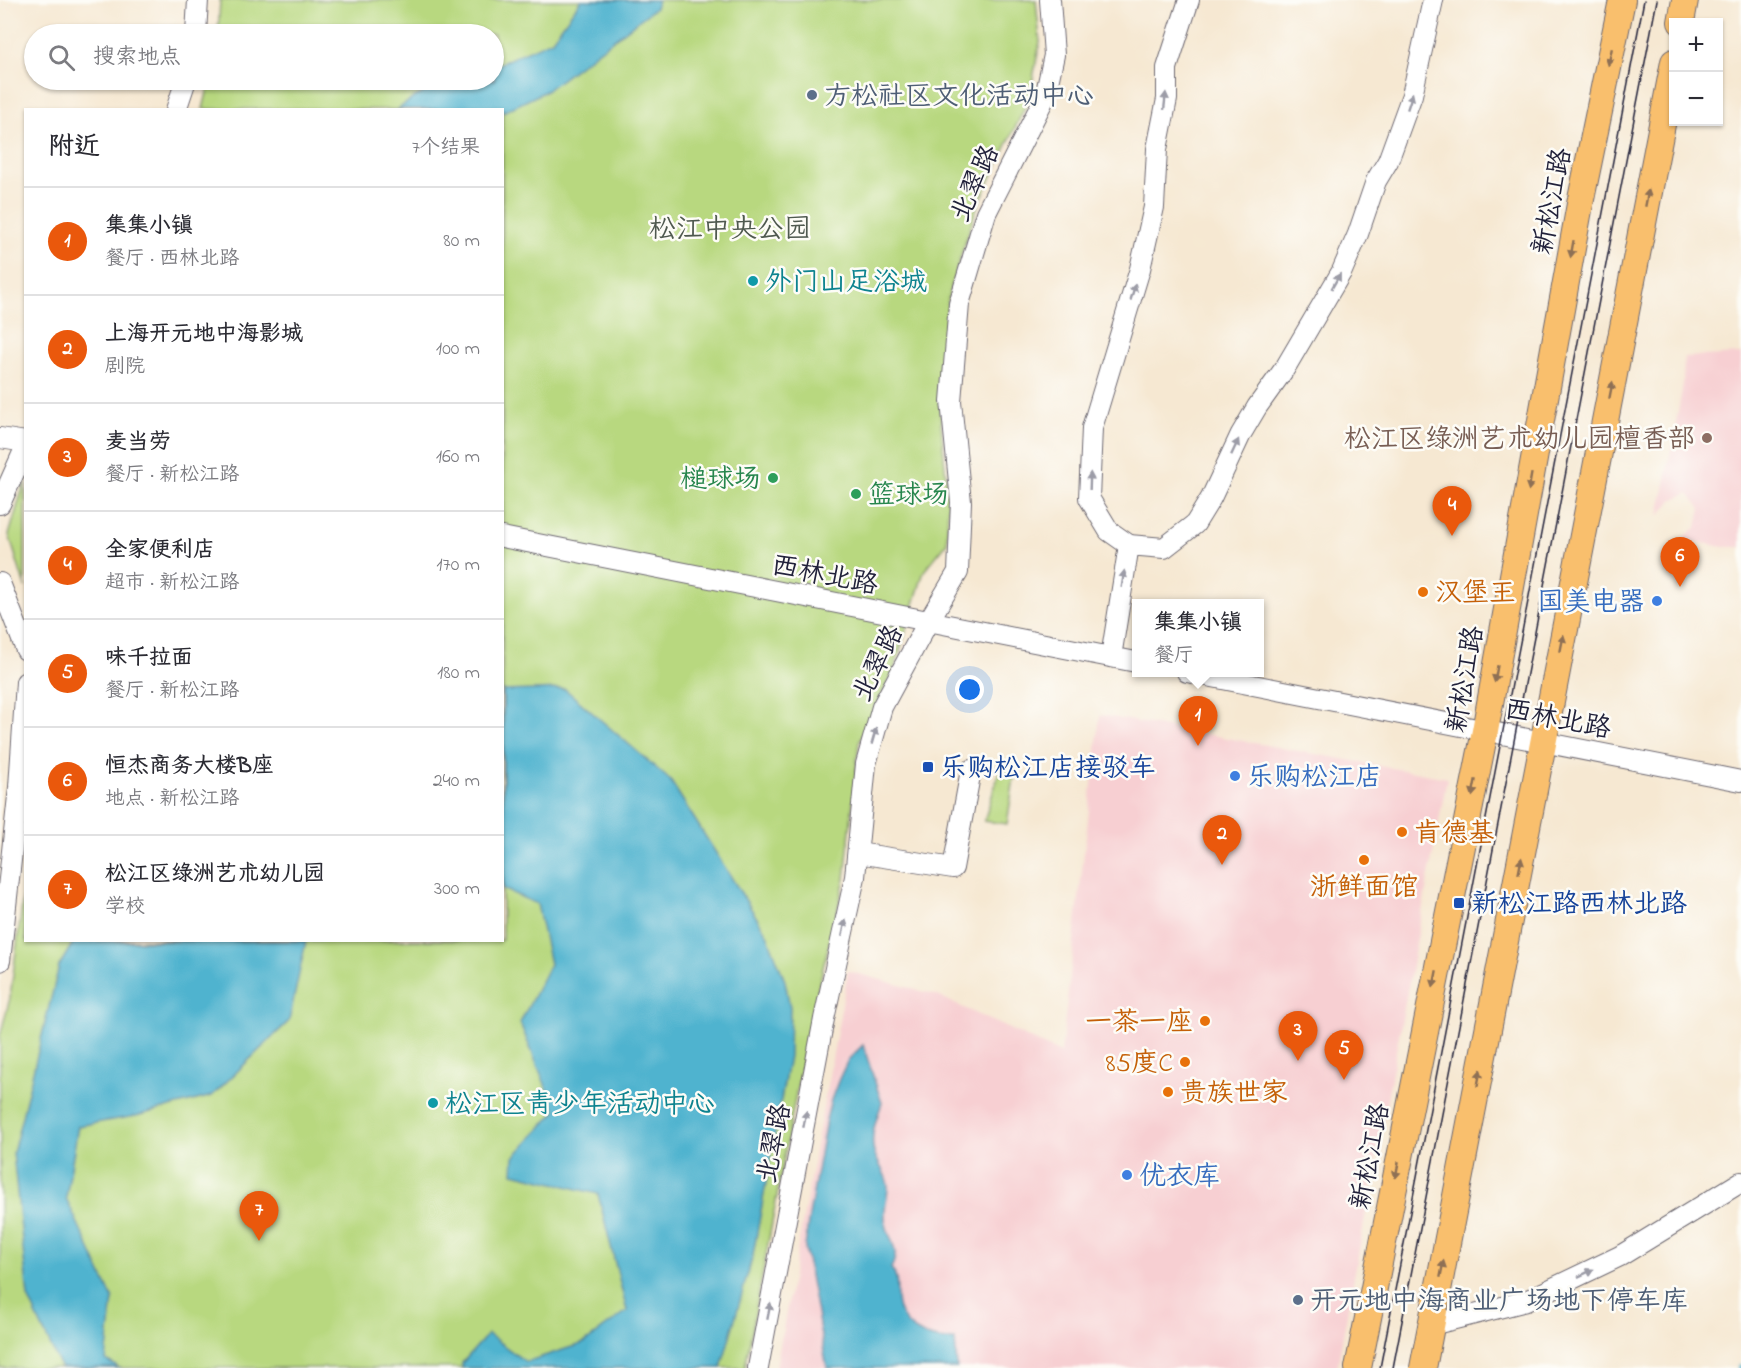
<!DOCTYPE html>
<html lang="zh">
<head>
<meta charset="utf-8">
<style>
  :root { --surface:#fff; --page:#f2f2f3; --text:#2b2b33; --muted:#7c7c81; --line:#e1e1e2; --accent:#ea580c }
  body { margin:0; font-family:"Indie Flower","LXGW WenKai TC",sans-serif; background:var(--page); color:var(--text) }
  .controls { position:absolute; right:18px; top:18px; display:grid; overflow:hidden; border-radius:0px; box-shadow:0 2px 4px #0004 }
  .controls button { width:54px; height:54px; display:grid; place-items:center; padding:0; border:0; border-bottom:2px solid var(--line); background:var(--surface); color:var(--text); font:30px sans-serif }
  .you { position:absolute; left:970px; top:690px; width:21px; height:21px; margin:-15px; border:4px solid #fff; border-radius:50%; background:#1a73e8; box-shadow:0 0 0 9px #1a73e833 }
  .badge { display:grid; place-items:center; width:39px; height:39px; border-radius:50%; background:var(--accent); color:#fff; font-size:20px; font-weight:700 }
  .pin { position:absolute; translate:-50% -50px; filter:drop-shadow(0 2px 3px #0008) }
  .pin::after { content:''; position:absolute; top:32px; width:21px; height:18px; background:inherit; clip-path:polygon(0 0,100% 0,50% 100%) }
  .popup { position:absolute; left:1132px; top:599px; width:132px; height:78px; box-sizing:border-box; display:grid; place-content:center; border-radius:0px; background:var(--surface); filter:drop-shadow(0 2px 4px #0005); font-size:20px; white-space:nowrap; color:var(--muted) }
  .popup b { font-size:22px; color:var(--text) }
  .popup::after { content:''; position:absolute; left:50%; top:100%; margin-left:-12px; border:12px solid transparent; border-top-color:var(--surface) }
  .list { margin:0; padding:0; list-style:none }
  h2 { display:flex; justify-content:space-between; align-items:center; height:78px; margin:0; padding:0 24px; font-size:26px }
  h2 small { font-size:20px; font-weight:400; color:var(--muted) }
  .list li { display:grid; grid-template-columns:39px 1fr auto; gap:18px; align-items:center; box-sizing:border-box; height:108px; padding:0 24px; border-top:2px solid var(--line) }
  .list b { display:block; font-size:22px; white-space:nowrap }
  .list p { margin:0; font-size:20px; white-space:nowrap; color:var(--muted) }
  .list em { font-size:20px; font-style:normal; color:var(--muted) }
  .icon { flex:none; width:33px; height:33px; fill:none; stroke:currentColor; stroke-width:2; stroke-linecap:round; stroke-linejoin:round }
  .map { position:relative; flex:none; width:1741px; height:1368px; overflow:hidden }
  .search { position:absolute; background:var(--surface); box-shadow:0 2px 4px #0004; left:24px; top:24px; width:480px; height:66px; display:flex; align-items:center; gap:15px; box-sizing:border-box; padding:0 21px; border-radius:33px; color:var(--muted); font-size:22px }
  .panel { position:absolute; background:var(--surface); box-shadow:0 2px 4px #0004; left:24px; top:108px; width:480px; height:834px; border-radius:0px }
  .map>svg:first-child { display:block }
</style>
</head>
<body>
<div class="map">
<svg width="1741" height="1368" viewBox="0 0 1741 1368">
  <rect width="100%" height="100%" fill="#fdfcf7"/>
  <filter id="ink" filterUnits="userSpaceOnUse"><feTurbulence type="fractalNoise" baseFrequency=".0167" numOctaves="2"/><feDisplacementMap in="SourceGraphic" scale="12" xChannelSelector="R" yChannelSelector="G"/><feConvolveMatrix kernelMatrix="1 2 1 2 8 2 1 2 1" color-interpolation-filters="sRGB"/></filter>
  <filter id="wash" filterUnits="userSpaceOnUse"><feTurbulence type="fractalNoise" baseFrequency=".008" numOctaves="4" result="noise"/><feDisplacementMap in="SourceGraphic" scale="24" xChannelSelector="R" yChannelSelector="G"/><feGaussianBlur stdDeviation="1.35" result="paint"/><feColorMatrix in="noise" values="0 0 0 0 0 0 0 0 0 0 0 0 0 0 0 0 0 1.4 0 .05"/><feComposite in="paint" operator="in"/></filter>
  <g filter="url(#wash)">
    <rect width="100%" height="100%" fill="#f6e8d2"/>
    <g fill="#f7cfd2">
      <path d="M 1741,354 L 1741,547 L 1723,547 L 1681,539 L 1697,527 L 1701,508 L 1688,493 L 1672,500 L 1659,516 L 1683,384 L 1684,357 Z"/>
      <path d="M 1100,715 L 1447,778 L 1337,1368 L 776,1368 L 848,971 L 936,995 L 1061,1053 Z"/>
    </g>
    <g fill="#b8d87f" stroke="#6d7d5d" stroke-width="1.5">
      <path d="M 220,0 L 1036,0 L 1040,42 L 1029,99 L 977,207 L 949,292 L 938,389 L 948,501 L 947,543 L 924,571 L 894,670 L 859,742 L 845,879 L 808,1029 L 745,1368 L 0,1368 L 0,1036 L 10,998 L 25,882 L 26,940 L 502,940 L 502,110 L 203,109 L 210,80 L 494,80 L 494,34 L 218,34 Z"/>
      <path d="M 25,480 L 25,587 L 9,535 Z"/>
      <path d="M 1001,767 L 1015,771 L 1007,824 L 984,821 Z"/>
    </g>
    <g fill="#50b3cf" stroke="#396a85" stroke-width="1.5">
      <path d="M 581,0 L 658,0 L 655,8 L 546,91 L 503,112 L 502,110 L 398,109 L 415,97 L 448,80 L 494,80 L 494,66 L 552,40 Z"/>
      <path d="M 565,689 L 670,780 L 767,934 L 785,981 L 790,1007 L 789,1056 L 753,1255 L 721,1368 L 462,1368 L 462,1363 L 488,1334 L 526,1362 L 584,1343 L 627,1311 L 598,1194 L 513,1173 L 514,1157 L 556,1111 L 520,1023 L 550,964 L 537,904 L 503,889 L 503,691 Z"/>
      <path d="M 74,941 L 306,941 L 289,1021 L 212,1096 L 136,1116 L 78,1126 L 66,1198 L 113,1299 L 106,1360 L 119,1368 L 61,1368 L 28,1297 L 13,1153 L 59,966 Z"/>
      <path d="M 863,1045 L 882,1103 C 876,1120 868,1140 876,1157 C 880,1167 888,1177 888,1187 C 888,1200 882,1211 886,1224 C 890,1242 901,1250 891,1268 C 899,1278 896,1288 897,1299 C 900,1330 928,1341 955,1340 L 957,1368 L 827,1368 L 805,1248 L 808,1222 L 826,1120 L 831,1100 L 839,1079 L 848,1060 Z"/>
    </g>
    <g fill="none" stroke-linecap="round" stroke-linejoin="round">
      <path stroke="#50b3cf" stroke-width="6" d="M 1740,1368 L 1741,1367"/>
    </g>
  </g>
  <g filter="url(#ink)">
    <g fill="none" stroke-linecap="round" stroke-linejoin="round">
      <defs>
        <g id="minor">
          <path d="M 196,34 L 198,0"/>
          <path d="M 176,110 L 186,80"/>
          <path d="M 0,438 L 26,442"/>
          <path d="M 0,504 L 26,446"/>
          <path d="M 502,537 L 1136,662"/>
          <path d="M 1129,545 L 1109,531 L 1089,498 L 1092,428 L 1140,269 L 1154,207 L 1157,149 L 1167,99 L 1167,68 L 1189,0"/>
          <path d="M 0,583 L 26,650"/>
          <path d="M 1111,657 L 1129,545 L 1164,548 L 1195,524 L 1211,498 L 1241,434 L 1257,407 L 1285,368 L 1342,271 L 1358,234 L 1376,181 L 1388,161 L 1412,95 L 1433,0"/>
          <path d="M 1187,672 L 1741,781"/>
          <path d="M 858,853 L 953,868 L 971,770"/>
          <path d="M 0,961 L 19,787 L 26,682"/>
          <path d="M 1431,1325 L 1526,1301 L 1620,1256 L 1741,1182"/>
          <path d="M 758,1368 L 824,1019 L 855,877 L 866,764 L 882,707 L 928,622 L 958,572 L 961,502 L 951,401 L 959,304 L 986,213 L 1045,97 L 1054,55 L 1050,0"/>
        </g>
        <g id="major">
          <path d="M 1681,22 L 1685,0"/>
          <path d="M 1358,1368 L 1485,731 L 1580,204 L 1622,0"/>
          <path d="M 1423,1368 L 1674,62"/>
        </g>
      </defs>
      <use href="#minor" stroke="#6c6770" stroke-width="22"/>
      <use href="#major" stroke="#6c6770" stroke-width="28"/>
      <use href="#minor" stroke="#fff" stroke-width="20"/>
      <use href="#major" stroke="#f9bf6d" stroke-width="26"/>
      <g stroke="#22223b" stroke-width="1.5">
        <path d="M 1380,1368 L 1644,0"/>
        <path d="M 1393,1368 L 1657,0"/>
      </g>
    </g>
    <defs><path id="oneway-solid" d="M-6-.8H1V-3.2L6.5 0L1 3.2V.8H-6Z" transform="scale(1.5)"/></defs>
    <g fill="#8e7054">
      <use href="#oneway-solid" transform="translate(1610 57) rotate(102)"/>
      <use href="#oneway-solid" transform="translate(1647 198) rotate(-79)"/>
      <use href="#oneway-solid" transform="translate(1572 249) rotate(100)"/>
      <use href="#oneway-solid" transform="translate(1611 390) rotate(-79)"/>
      <use href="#oneway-solid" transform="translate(1530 482) rotate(100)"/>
      <use href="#oneway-solid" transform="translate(1562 643) rotate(-79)"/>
      <use href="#oneway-solid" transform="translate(1496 674) rotate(100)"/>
      <use href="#oneway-solid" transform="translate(1474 788) rotate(101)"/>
      <use href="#oneway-solid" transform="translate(1520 866) rotate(-79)"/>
      <use href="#oneway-solid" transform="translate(1435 979) rotate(101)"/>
      <use href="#oneway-solid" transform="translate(1479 1078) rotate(-79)"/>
      <use href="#oneway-solid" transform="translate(1397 1170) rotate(101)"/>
      <use href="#oneway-solid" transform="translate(1442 1269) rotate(-79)"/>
    </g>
    <g fill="#9c9ca7">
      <use href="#oneway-solid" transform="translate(1165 101) rotate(-84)"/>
      <use href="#oneway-solid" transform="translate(1410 101) rotate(-72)"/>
      <use href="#oneway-solid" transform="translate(1336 281) rotate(-60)"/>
      <use href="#oneway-solid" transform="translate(1133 292) rotate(-73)"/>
      <use href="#oneway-solid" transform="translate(1235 447) rotate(-65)"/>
      <use href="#oneway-solid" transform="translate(1090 481) rotate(-88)"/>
      <use href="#oneway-solid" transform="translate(1123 579) rotate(-81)"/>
      <use href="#oneway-solid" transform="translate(874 736) rotate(-74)"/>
      <use href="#oneway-solid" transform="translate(844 928) rotate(-78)"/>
      <use href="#oneway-solid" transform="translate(805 1119) rotate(-79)"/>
      <use href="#oneway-solid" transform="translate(1586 1273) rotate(-26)"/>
      <use href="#oneway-solid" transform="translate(769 1311) rotate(-79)"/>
    </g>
  </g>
  <g fill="#5c6f8a" stroke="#fdfcf7" stroke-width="2">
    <circle cx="812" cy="95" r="6"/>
    <circle cx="1298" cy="1300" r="6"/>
  </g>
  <g fill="#0f9aa8" stroke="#fdfcf7" stroke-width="2">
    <circle cx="753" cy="281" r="6"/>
    <circle cx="433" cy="1103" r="6"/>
  </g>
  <circle fill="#8d6e63" stroke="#fdfcf7" stroke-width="2" cx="1707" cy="438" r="6"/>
  <g fill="#2e9e5b" stroke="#fdfcf7" stroke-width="2">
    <circle cx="773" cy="478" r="6"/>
    <circle cx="856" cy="494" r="6"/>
  </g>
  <g fill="#e8710a" stroke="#fdfcf7" stroke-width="2">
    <circle cx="1423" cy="592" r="6"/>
    <circle cx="1402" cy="832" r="6"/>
    <circle cx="1364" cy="860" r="6"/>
    <circle cx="1205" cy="1021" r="6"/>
    <circle cx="1185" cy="1062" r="6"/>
    <circle cx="1168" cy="1092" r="6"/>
  </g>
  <g fill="#3f7fe0" stroke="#fdfcf7" stroke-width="2">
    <circle cx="1657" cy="601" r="6"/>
    <circle cx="1235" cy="776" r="6"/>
    <circle cx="1127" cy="1175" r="6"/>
  </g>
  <g fill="#1a4fb4" stroke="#fdfcf7" stroke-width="2">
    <rect x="922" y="761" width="12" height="12" rx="3"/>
    <rect x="1453" y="897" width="12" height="12" rx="3"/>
  </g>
  <g text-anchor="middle" stroke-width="5" stroke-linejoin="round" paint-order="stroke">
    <g font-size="27" fill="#4e5e75" stroke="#fdfcf7" text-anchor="start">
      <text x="824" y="104">方松社区文化活动中心</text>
      <text x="1310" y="1309">开元地中海商业广场地下停车库</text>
    </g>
    <g font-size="27" fill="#22223b" stroke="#fdfcf7">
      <text transform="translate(974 183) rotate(-66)" y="9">北翠路</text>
      <text transform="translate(1551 201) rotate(-79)" y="9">新松江路</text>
      <text transform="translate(825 574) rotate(11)" y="9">西林北路</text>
      <text transform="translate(877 663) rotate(-64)" y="9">北翠路</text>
      <text transform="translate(1464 679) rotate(-80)" y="9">新松江路</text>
      <text transform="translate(1558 718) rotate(11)" y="9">西林北路</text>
      <text transform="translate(773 1143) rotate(-79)" y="9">北翠路</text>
      <text transform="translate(1369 1156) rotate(-79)" y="9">新松江路</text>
    </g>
    <g font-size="27" fill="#4f594f" stroke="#fdfcf7">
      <text x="730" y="237">松江中央公园</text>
    </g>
    <g font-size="27" fill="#0d838f" stroke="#fdfcf7" text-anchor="start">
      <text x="765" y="290">外门山足浴城</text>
      <text x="445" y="1112">松江区青少年活动中心</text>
    </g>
    <g font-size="27" fill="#785e54" stroke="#fdfcf7" text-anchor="end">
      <text x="1695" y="447">松江区绿洲艺术幼儿园檀香部</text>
    </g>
    <g font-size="27" fill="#27864d" stroke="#fdfcf7" text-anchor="end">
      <text x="761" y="487">槌球场</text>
      <text x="868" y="503" text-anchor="start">篮球场</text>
    </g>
    <g font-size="27" fill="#c56008" stroke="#fdfcf7" text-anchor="start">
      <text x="1435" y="601">汉堡王</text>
      <text x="1414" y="841">肯德基</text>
      <text x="1364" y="895" text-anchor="middle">浙鲜面馆</text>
      <text x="1193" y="1030" text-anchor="end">一茶一座</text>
      <text x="1173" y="1071" text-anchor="end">85度C</text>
      <text x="1180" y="1101">贵族世家</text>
    </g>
    <g font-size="27" fill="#366cbe" stroke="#fdfcf7" text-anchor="start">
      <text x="1645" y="610" text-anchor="end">国美电器</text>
      <text x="1247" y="785">乐购松江店</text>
      <text x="1139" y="1184">优衣库</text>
    </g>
    <g font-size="27" fill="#164399" stroke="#fdfcf7" text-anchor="start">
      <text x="940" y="776">乐购松江店接驳车</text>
      <text x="1471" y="912">新松江路西林北路</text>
    </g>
  </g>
</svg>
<div class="controls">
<button>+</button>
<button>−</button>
</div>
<div class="you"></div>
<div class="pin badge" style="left:1198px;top:746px">1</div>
<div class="popup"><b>集集小镇</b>餐厅</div>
<div class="pin badge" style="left:1222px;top:865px">2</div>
<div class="pin badge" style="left:1298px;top:1061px">3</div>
<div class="pin badge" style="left:1452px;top:536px">4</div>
<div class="pin badge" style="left:1344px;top:1080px">5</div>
<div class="pin badge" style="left:1680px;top:587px">6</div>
<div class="pin badge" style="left:259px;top:1241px">7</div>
<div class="search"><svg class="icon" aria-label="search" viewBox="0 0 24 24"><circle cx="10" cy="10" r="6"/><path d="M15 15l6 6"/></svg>搜索地点</div>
<section class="panel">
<h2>附近<small>7个结果</small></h2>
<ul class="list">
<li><span class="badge">1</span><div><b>集集小镇</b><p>餐厅 · 西林北路</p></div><em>80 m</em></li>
<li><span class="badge">2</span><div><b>上海开元地中海影城</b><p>剧院</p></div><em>100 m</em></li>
<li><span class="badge">3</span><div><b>麦当劳</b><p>餐厅 · 新松江路</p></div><em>160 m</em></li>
<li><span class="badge">4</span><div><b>全家便利店</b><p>超市 · 新松江路</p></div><em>170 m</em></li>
<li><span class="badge">5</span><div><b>味千拉面</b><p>餐厅 · 新松江路</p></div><em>180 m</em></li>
<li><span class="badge">6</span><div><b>恒杰商务大楼B座</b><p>地点 · 新松江路</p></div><em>240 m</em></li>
<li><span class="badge">7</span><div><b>松江区绿洲艺术幼儿园</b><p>学校</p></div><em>300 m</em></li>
</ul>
</section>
</div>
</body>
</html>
